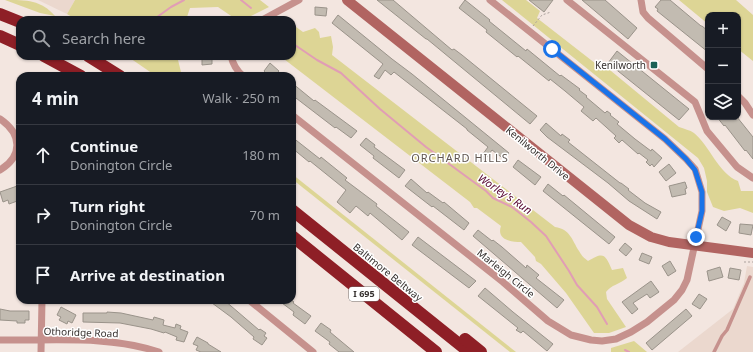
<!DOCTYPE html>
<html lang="en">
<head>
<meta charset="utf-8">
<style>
  :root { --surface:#171b24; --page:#20242c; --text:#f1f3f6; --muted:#9ea1a6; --line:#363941 }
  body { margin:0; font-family:"Noto Sans",sans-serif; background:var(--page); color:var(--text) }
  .controls { position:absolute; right:12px; top:12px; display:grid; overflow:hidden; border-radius:8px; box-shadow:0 1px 3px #0004 }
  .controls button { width:36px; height:36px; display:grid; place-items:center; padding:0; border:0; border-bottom:1px solid var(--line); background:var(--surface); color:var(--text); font:20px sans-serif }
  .stop { position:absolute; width:12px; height:12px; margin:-9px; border:3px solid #1a73e8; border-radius:50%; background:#fff }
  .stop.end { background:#1a73e8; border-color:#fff; box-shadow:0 1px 4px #0008 }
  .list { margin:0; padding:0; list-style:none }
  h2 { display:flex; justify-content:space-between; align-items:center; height:52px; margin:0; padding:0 16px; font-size:17px }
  h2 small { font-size:13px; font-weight:400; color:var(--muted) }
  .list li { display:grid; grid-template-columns:26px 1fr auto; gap:12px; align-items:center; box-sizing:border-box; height:60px; padding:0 16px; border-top:1px solid var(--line) }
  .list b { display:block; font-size:15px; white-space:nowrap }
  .list p { margin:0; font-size:13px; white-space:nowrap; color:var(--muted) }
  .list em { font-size:13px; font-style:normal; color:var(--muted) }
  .icon { flex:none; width:22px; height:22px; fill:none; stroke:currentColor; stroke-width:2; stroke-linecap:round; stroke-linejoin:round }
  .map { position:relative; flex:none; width:753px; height:352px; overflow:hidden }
  .search { position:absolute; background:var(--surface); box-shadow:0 1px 3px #0004; left:16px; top:16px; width:280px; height:44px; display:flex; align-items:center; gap:10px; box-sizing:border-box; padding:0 14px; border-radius:12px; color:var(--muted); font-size:15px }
  .panel { position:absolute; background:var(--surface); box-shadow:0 1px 3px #0004; left:16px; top:72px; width:280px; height:232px; border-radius:12px }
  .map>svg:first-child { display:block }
</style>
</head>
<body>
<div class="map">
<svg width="753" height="352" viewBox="0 0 753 352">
  <rect width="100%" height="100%" fill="#f3e6e0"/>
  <g fill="#ebd8ce">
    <path d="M 38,0 L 75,0 L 67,14 Z"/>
    <path d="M 747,266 L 753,267 L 753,352 L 678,352 L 733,309 L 744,283 Z"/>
  </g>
  <g fill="#ddd595">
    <path d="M 5,0 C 27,0 41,0 55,16 L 40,13 Z"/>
    <path d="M 75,0 L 260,0 L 269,7 L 243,20 L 237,20 L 218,7 L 190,8 L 186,20 L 77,20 L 67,14 Z"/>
    <path d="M 502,0 L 526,0 L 540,11 L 537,18 L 600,67 L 605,66 L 679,127 C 684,129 690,130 694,133 C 709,145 719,174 738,181 L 741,191 L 753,191 L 753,213 L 740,208 L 724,211 L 713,207 L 707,192 L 707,181 L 704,168 L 698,158 Z"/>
    <path d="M 679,0 L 736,0 L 753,15 L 753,61 L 738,49 L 738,15 L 708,15 L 708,24 Z"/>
    <path d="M 292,24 L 303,32 L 315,28 L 319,32 L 320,38 L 331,36 L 333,47 L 332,55 L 555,227 C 570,229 572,240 579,251 C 581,255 584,258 588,261 C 603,252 605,253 612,270 L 623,268 L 627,278 C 620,284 611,285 606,292 L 607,299 L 626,327 L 609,333 L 594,333 L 566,293 L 541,264 L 536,261 L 535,257 L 521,242 C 512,242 496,240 501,226 L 477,208 L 474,208 L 470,202 L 280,56 L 292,56 Z"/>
    <path d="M 127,56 L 177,56 L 182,76 L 156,76 Z"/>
    <path d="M 292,174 L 516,352 L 510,352 L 292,179 Z"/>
    <path d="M 634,341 L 647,352 L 611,352 L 611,348 Z"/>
  </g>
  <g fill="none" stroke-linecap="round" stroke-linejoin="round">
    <g stroke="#e19db5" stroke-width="2">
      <path d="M 241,0 L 251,8"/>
      <path d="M 153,20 L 171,7 L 184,0"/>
      <path d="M 292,43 L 317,60 L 341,73 L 380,109 L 426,147 L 486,191 L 493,198 L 512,207 L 531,222 L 546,236 L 569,271 L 577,285 L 597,307 L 607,324"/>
      <path d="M 625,350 L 629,352"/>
    </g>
  </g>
  <g fill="#c2bbb1" stroke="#9a938a">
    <path d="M 377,0 L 393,0 L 452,50 L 454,49 L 462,55 L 537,116 L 530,124 L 427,39 L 426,39 Z"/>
    <path d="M 465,0 L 490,20 L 489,21 L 526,51 L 527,49 L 560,76 L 561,75 L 580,89 L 579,90 L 587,96 L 586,97 L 605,113 L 607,111 L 611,114 L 610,115 L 619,122 L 617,124 L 635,139 L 651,151 L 652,149 L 662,158 L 654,167 L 652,164 L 650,166 L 646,162 L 648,160 L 639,153 L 638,154 L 622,140 L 619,143 L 614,138 L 616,136 L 596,118 L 593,121 L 581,111 L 584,107 L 565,91 L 550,79 L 549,81 L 518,56 L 517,57 L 486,32 L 487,30 L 459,8 Z"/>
    <path d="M 529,0 L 553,0 L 544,12 Z"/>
    <path d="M 582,0 L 605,0 L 637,28 L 628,39 Z"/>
    <path d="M 661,0 L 670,0 L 701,26 L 702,26 L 708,31 L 708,52 L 657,11 L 658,9 L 655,7 Z"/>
    <path d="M 315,7 L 327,8 L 326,16 L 315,15 Z"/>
    <path d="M 338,15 L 392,59 L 412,74 L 509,153 L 504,159 L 492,150 L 484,161 L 480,158 L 488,147 L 467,130 L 467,129 L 394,72 L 391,75 L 385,70 L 379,79 L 374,76 L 383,64 L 332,23 Z"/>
    <path d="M 617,51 L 689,109 L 679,120 L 608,63 Z"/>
    <path d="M 202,56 L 212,56 L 212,64 L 202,65 Z"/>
    <path d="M 270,63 L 279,71 L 274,76 L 269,76 L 264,71 Z"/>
    <path d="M 292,83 L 314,101 L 315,100 L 357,131 L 351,138 L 336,127 L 335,128 L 292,95 Z"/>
    <path d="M 717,117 L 737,117 L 753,137 L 753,159 L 746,150 L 745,151 L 725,125 L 724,126 Z"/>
    <path d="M 546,123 L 561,136 L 562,134 L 570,140 L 568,142 L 620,183 L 621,183 L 629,189 L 628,190 L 645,203 L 661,212 L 657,219 L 629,201 L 608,183 L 547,137 L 540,130 Z"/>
    <path d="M 292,137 L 320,159 L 321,157 L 347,178 L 345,180 L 377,204 L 376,206 L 409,232 L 402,240 L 370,213 L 368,216 L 356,206 L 350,213 L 337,202 L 346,190 L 310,161 L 309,162 L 292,148 Z"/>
    <path d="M 366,138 L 375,145 L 374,147 L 405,170 L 399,178 L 373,158 L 374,156 L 360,145 Z"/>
    <path d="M 518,160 L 541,177 L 535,185 L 513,167 Z"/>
    <path d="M 669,164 L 676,173 L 666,181 L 659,172 Z"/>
    <path d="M 411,179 L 427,193 L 428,192 L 443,203 L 444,202 L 469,223 L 464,230 L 433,206 L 432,207 L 405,186 Z"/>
    <path d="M 685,182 L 687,188 L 685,189 L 686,194 L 672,197 L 669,186 Z"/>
    <path d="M 548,184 L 563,196 L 564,195 L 615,237 L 609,244 L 543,191 Z"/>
    <path d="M 20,185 L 20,200 L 9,204 L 8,200 L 3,202 L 0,192 Z"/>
    <path d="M 722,217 L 731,222 L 726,231 L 717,225 Z"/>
    <path d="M 740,224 L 753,225 L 751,235 L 739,233 Z"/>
    <path d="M 478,230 L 492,241 L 493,240 L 502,247 L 526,268 L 527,265 L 539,275 L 536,278 L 564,300 L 557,308 L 473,236 Z"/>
    <path d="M 418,237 L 476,281 L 469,288 L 412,245 Z"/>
    <path d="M 625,243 L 632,249 L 626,256 L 619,250 Z"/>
    <path d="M 642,253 L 652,257 L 649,264 L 639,260 Z"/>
    <path d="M 670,261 L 676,271 L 668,276 L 662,266 Z"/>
    <path d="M 720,267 L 723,277 L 709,281 L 707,271 Z"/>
    <path d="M 730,268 L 741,270 L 739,280 L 728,278 Z"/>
    <path d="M 651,281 L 659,292 L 650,298 L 647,294 L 633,303 L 638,309 L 632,314 L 622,302 Z"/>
    <path d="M 485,288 L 513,312 L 553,344 L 547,351 L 523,331 L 521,333 L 516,330 L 518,328 L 478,296 Z"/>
    <path d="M 699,294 L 707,299 L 700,309 L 692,304 Z"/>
    <path d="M 208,300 L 224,300 L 259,330 L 260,329 L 266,333 L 264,336 L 267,338 L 262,345 L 253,339 L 254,337 L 231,317 Z"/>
    <path d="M 278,300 L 291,300 L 294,302 L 293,303 L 311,316 L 305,324 L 293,315 L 294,312 Z"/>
    <path d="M 61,307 L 76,315 L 72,323 L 68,321 L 67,324 L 59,320 L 61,317 L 57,315 Z"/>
    <path d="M 0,309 L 10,311 L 29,311 L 29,320 L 25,320 L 25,323 L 17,323 L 17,321 L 0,320 Z"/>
    <path d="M 686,309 L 692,316 L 652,350 L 646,343 Z"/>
    <path d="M 107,312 L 121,313 L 153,320 L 154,317 L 164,320 L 163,325 L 175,328 L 176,324 L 181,326 L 180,329 L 188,332 L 184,342 L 176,340 L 177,337 L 165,332 L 164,333 L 151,329 L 120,323 L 83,322 L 83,313 L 107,313 Z"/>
    <path d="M 321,323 L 331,330 L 330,332 L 354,352 L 339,352 L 329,344 L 330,342 L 315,331 Z"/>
    <path d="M 197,337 L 208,343 L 208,344 L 221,352 L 201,352 L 196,350 L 198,346 L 193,344 Z"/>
  </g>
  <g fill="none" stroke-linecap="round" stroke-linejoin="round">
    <g stroke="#aba19d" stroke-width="1" stroke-dasharray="2 2" stroke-linecap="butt">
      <path d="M 533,26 L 542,15 L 551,12"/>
      <path d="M 744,262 L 753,262"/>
    </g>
    <path stroke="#c6918d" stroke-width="3.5" d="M 714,352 L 722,336 L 727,330 L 750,277"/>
    <g stroke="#c6918d" stroke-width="7">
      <path d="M 567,0 L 695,102 L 707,131 L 737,167 L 753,178"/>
      <path d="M 641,0 L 643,12 L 648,18 L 708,69"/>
      <path d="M 262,20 L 299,0"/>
      <path d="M 231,56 C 233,65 236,70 243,76"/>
      <path d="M 738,96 L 745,103 L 753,115"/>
      <path d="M 292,115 L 503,282 L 548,321 L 571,335 L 591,340 L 602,341 L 616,339 L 631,332 L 647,322 L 674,300 L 682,290 L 687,280 L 702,211 L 702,192 L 695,169 L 686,159 L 665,139 L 490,0"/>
      <path d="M 0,119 C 22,134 23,156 0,170"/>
      <path d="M 249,300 L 313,352"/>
      <path d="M 0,340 C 53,341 108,335 159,352"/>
      <path d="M 41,352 L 42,300"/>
    </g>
    <path stroke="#b16461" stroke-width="10" d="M 347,0 L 629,225 L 651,237 L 669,242 L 753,253"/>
    <g stroke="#8e1f26" stroke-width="12">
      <path d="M 0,14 L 20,22"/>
      <path d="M 0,36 L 20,45"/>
      <path d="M 44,56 L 81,76"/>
      <path d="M 88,56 L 120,76"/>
      <path d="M 292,210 L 469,352"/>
      <path d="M 292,236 L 436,352"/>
      <path d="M 465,339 L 481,352"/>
    </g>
  </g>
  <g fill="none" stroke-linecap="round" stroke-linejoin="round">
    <path stroke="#1a73e8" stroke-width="5" d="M 552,49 L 665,139 L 686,159 L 695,170 L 702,192 L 702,211 L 696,237"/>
  </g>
  <rect fill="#1a6257" stroke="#fff" stroke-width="1.5" x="650" y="61" width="8" height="8" rx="2"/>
  <g text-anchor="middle" stroke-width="3" stroke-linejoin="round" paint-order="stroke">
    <rect fill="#fff" stroke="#726f6d" stroke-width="1" x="349" y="287" width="30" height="14" rx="3"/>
    <g font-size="9" font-weight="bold" fill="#36312f">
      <text x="364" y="297">I 695</text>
    </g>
    <g font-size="10" fill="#36312f" stroke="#fff" text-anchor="end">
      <text x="646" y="69">Kenilworth</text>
    </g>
    <g font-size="10" fill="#36312f" stroke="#fff">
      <text transform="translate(538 153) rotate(39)" y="4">Kenilworth Drive</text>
      <text transform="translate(388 272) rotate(39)" y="4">Baltimore Beltway</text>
      <text transform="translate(506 273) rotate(39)" y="4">Marleigh Circle</text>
      <text transform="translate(81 332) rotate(2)" y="4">Othoridge Road</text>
    </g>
    <g font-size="11" letter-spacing="1" fill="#5f554f" stroke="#fff">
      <text x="460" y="162">ORCHARD HILLS</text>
    </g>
    <g font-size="11" font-style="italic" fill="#52012c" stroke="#fff">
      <text transform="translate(505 194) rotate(34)" y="4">Worley's Run</text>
    </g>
  </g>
</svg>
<div class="controls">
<button>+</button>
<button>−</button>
<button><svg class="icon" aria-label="layers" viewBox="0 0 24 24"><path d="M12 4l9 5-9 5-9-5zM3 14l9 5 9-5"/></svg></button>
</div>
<div class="stop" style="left:552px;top:49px"></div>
<div class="stop end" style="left:696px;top:237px"></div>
<div class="search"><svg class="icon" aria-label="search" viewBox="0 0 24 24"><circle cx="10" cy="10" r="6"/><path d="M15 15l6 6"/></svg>Search here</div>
<section class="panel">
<h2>4 min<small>Walk · 250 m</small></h2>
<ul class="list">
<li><svg class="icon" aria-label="ahead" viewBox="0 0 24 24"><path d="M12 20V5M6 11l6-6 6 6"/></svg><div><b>Continue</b><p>Donington Circle</p></div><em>180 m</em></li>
<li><svg class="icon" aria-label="right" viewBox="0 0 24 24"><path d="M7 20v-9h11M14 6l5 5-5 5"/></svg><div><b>Turn right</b><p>Donington Circle</p></div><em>70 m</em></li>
<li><svg class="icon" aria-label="arrive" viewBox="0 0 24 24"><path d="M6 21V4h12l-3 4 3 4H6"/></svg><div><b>Arrive at destination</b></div></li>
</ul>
</section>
</div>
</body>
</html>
